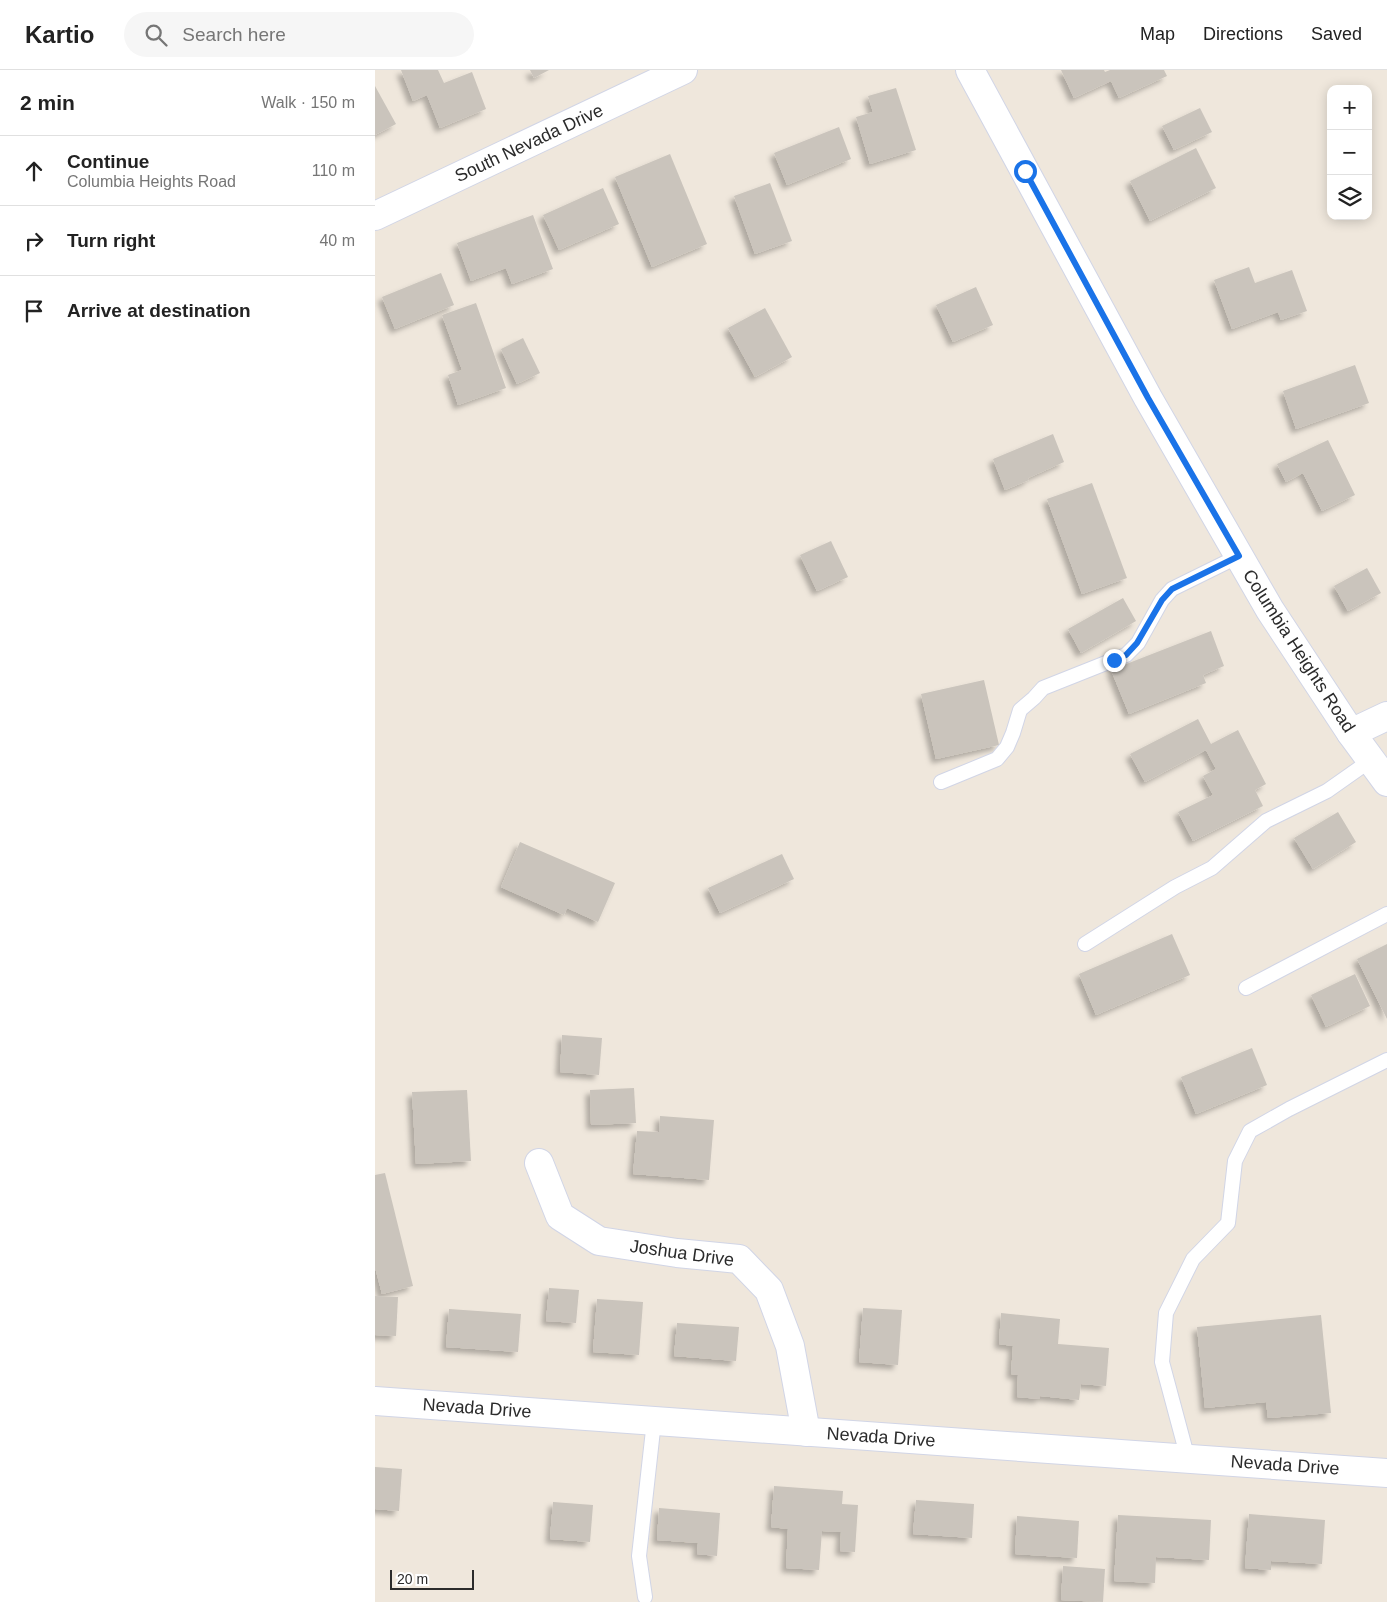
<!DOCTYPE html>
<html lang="en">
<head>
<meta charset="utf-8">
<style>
  :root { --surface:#fff; --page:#f6f6f6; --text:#222; --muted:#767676; --line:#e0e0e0 }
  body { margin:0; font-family:Arial,sans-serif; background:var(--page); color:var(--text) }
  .controls { position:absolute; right:15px; top:15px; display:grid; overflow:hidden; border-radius:10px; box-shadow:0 2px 12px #0003 }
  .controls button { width:45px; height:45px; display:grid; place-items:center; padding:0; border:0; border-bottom:1px solid var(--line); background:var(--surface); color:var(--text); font:25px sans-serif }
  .scale { position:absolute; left:15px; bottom:12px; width:84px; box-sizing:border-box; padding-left:5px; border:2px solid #2b2b2b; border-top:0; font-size:14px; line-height:18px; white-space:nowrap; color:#2b2b2b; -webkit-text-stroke:4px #fff; paint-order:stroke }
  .stop { position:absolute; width:15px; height:15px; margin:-11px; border:4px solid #1a73e8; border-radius:50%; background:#fff }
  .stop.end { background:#1a73e8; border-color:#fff; box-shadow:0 1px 5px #0008 }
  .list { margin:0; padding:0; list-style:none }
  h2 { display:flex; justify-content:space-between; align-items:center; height:65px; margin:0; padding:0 20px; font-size:21px }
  h2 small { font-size:16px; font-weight:400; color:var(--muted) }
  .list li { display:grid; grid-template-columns:32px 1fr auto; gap:15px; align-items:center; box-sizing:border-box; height:70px; padding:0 20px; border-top:1px solid var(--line) }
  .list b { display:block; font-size:19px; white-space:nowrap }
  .list p { margin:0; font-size:16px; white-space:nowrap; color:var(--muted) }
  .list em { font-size:16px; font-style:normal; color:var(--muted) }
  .icon { flex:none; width:28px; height:28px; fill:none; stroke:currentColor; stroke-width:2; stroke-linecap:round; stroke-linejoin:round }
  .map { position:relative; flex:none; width:1012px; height:1532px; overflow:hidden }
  header { display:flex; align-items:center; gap:30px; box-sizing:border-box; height:70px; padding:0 25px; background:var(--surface); border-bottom:1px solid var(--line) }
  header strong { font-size:24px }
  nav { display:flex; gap:28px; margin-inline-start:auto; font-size:18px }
  .search { width:350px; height:45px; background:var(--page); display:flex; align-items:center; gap:12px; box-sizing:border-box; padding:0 18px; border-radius:28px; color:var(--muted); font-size:19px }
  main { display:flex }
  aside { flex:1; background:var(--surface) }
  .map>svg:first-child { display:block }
</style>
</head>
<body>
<header>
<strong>Kartio</strong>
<div class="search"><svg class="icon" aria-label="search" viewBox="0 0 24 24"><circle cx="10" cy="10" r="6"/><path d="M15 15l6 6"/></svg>Search here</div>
<nav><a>Map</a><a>Directions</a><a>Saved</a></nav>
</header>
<main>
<aside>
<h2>2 min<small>Walk · 150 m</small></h2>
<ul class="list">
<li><svg class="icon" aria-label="ahead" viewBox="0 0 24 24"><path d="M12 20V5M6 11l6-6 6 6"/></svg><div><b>Continue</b><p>Columbia Heights Road</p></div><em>110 m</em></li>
<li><svg class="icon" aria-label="right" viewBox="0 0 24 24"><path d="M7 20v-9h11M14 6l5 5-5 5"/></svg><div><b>Turn right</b></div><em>40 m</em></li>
<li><svg class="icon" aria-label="arrive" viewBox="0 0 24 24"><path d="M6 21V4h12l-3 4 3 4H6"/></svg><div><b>Arrive at destination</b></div></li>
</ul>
</aside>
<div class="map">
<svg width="1012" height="1532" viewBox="0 0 1012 1532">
  <defs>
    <filter id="shadow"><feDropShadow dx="-4.5" dy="4.5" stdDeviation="2.5" flood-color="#0004"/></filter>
  </defs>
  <rect width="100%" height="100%" fill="#efe7dc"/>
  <g fill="#cac4bc" filter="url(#shadow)">
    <path d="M 26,0 L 63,0 L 69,13 L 97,2 L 111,39 L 65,58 L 52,25 L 38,31 Z"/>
    <path d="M 155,0 L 174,0 L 159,8 Z"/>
    <path d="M 686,0 L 729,0 L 730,2 L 735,0 L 789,0 L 792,6 L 744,28 L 736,11 L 699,28 Z"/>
    <path d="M 0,16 L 21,54 L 0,65 Z"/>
    <path d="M 521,18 L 541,80 L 495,94 L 481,47 L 498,42 L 493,26 Z"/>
    <path d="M 825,38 L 837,62 L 799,80 L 787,56 Z"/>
    <path d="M 464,57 L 476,89 L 412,115 L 399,83 Z"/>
    <path d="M 821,78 L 841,118 L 775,151 L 755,111 Z"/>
    <path d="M 295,84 L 332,174 L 277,197 L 240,107 Z"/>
    <path d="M 395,113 L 417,171 L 380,184 L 359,126 Z"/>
    <path d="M 228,118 L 244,154 L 184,180 L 168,145 Z"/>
    <path d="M 158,145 L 178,199 L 137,214 L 131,198 L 96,211 L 82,173 Z"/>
    <path d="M 874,197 L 880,213 L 917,200 L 932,241 L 906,250 L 903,242 L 857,259 L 839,210 Z"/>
    <path d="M 66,203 L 79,235 L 20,259 L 7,227 Z"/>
    <path d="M 601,217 L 618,255 L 578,272 L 561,235 Z"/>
    <path d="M 101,233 L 131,318 L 83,335 L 73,305 L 87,300 L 67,245 Z"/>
    <path d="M 390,238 L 417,287 L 380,307 L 353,258 Z"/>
    <path d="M 148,268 L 165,303 L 142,314 L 126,279 Z"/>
    <path d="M 980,295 L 994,333 L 921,359 L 908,321 Z"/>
    <path d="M 678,364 L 689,392 L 653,408 L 654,410 L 630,420 L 618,389 Z"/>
    <path d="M 953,370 L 980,425 L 947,441 L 928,403 L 911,412 L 902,394 Z"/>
    <path d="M 717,413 L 752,508 L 707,524 L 672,429 Z"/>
    <path d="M 456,471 L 473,507 L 442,521 L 425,485 Z"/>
    <path d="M 992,498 L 1006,523 L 973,541 L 959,516 Z"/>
    <path d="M 748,528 L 761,551 L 706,583 L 693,559 Z"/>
    <path d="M 836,561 L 849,596 L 828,605 L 831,613 L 754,644 L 736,600 Z"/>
    <path d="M 609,610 L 624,675 L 561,689 L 546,624 Z"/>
    <path d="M 823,649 L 836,674 L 863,660 L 891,714 L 880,720 L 888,736 L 818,771 L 803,742 L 838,725 L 828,706 L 841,699 L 831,680 L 770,712 L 755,684 Z"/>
    <path d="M 963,742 L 981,772 L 938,799 L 919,768 Z"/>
    <path d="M 145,772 L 240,813 L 223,852 L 192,838 L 189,845 L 126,817 Z"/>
    <path d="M 407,784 L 419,809 L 345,843 L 333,818 Z"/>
    <path d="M 797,864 L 815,905 L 721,945 L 704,904 Z"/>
    <path d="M 1012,874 L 1012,949 L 982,889 Z"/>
    <path d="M 980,904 L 995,936 L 951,957 L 936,925 Z"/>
    <path d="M 187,965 L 227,968 L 224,1005 L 185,1002 Z"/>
    <path d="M 877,978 L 892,1015 L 821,1044 L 806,1007 Z"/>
    <path d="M 259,1018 L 261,1053 L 216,1055 L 215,1020 Z"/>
    <path d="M 92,1020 L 96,1091 L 41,1094 L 37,1022 Z"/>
    <path d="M 285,1046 L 339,1050 L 334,1110 L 258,1104 L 262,1061 L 284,1062 Z"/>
    <path d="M 10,1103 L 38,1216 L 7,1224 L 0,1197 L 0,1105 Z"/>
    <path d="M 174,1218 L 204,1220 L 201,1253 L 171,1251 Z"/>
    <path d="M 0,1226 L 23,1227 L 21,1266 L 0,1265 Z"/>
    <path d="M 222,1229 L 268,1232 L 264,1285 L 218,1282 Z"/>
    <path d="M 488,1238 L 527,1240 L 523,1295 L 484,1292 Z"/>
    <path d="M 74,1239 L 146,1244 L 143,1282 L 71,1277 Z"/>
    <path d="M 626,1243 L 685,1249 L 683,1274 L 734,1278 L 731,1316 L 706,1314 L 704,1330 L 665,1326 L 665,1329 L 642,1327 L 643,1305 L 636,1304 L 638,1276 L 624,1274 Z"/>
    <path d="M 946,1245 L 956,1343 L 893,1348 L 891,1332 L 830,1338 L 822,1257 Z"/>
    <path d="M 302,1253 L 364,1257 L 361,1291 L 299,1286 Z"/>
    <path d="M 0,1397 L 27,1399 L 24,1441 L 0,1439 Z"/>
    <path d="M 399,1416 L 468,1421 L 467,1434 L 483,1435 L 480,1482 L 465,1481 L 466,1462 L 447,1461 L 444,1500 L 411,1498 L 413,1459 L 396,1457 Z"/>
    <path d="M 541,1430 L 599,1434 L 597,1468 L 538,1464 Z"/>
    <path d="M 178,1432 L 218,1435 L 215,1472 L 175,1469 Z"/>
    <path d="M 284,1438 L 345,1443 L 342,1486 L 322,1484 L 323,1473 L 282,1470 Z"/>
    <path d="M 874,1444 L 950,1450 L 947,1494 L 896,1491 L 896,1500 L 870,1498 Z"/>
    <path d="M 743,1445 L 836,1450 L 834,1490 L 781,1487 L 780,1513 L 739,1511 Z"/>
    <path d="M 642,1446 L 704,1451 L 702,1488 L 640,1484 Z"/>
    <path d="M 688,1496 L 730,1499 L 728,1532 L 686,1530 Z"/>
  </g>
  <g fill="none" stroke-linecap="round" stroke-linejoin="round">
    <defs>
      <g id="lane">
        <path d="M 566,712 L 622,689 L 632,677 L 638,663 L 645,640 L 659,628 L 668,618 L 751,585 L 763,573 L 787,530 L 797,519 L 864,486"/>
        <path d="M 710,874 L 800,817 L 837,798 L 891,751 L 952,721 L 996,690"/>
        <path d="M 871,918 L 1012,844"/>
        <path d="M 813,1389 L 787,1292 L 791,1243 L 818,1189 L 853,1153 L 860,1091 L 875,1061 L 914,1039 L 1012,990"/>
        <path d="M 270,1527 L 264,1486 L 279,1351"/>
      </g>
      <g id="street">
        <path d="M 0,146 L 308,0"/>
        <path d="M 976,663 L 1012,646"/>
        <path d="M 164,1093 L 185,1146 L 224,1171 L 302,1183 L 364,1189 L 394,1220 L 415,1276 L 431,1362"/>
        <path d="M 0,1331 L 1012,1403"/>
      </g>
      <path id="secondary" d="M 595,0 L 773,328 L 895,540 L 976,663 L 1012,712"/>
    </defs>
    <use href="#lane" stroke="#d1d5e6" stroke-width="16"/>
    <use href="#street" stroke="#d1d5e6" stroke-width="30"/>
    <use href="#secondary" stroke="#d1d5e6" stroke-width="30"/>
    <use href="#lane" stroke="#fff" stroke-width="14"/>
    <use href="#street" stroke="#fff" stroke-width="28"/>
    <use href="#secondary" stroke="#fff" stroke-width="28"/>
  </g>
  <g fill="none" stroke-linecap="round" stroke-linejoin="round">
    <path stroke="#1a73e8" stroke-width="6" d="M 650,101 L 773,328 L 864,486 L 797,519 L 787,530 L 762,573 L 751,585 L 739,590"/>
  </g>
  <g text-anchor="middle" stroke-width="4.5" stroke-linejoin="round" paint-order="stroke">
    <g font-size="18" fill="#2b2b2b" stroke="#fff">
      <text transform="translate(154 73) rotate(-25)" y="6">South Nevada Drive</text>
      <text transform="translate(924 581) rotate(57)" y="6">Columbia Heights Road</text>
      <text transform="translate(307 1183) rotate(8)" y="6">Joshua Drive</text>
      <text transform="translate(102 1338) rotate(4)" y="6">Nevada Drive</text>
      <text transform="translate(506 1367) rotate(4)" y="6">Nevada Drive</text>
      <text transform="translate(910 1395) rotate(4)" y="6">Nevada Drive</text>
    </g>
  </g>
</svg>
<div class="controls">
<button>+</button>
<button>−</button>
<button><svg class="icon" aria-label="layers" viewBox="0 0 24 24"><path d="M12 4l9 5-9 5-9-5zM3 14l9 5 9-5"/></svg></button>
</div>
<div class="scale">20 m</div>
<div class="stop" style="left:650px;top:101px"></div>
<div class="stop end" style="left:739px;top:590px"></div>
</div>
</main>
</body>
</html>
